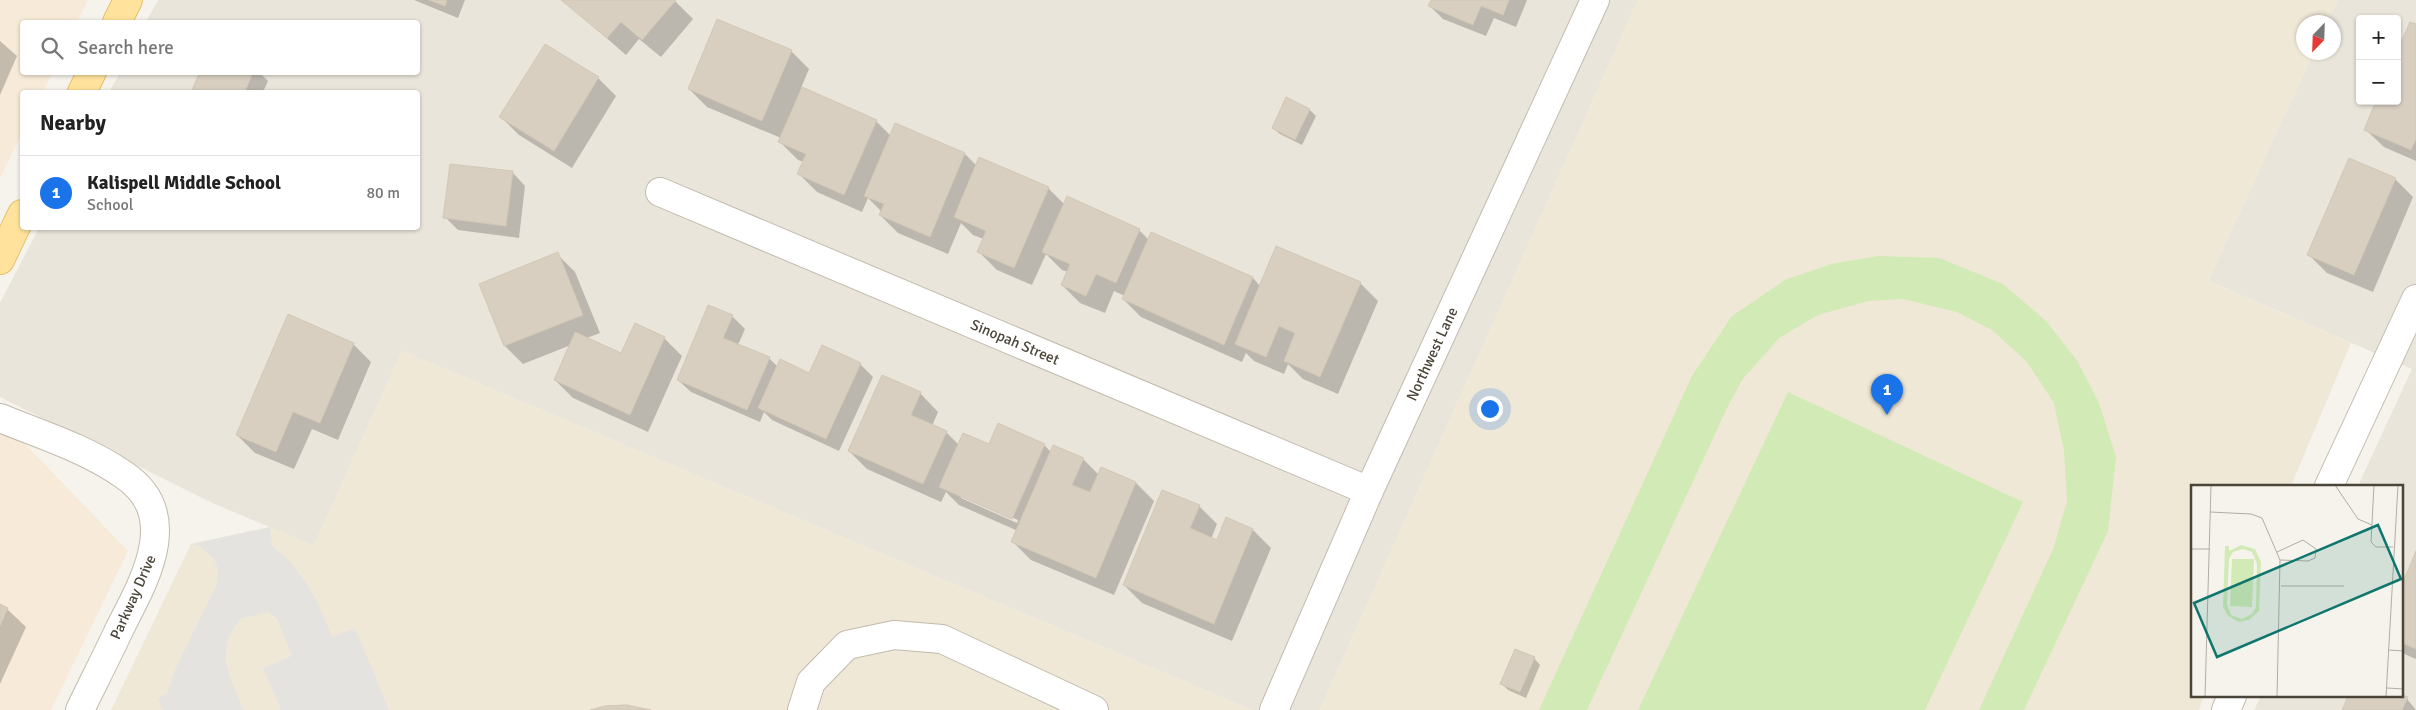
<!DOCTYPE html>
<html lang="en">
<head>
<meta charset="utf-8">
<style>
  :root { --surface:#fff; --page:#f6f6f6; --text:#222; --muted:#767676; --line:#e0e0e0; --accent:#1a73e8 }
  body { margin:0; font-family:Signika,sans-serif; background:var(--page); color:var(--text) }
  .controls { position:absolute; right:15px; top:15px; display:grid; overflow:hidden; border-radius:5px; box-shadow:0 1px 4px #0004 }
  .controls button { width:45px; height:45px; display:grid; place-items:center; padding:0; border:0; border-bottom:1px solid var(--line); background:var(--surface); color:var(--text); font:25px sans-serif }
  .compass { position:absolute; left:2296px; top:15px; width:45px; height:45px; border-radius:50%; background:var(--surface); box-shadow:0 1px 4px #0004; rotate:203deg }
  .you { position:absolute; left:1489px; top:408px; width:18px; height:18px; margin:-12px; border:4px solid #fff; border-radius:50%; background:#1a73e8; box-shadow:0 0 0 8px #1a73e833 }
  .badge { display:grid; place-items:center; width:32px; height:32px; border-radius:50%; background:var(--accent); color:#fff; font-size:16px; font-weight:700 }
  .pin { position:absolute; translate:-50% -41px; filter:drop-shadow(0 1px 2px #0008) }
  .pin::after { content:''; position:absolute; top:26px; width:18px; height:15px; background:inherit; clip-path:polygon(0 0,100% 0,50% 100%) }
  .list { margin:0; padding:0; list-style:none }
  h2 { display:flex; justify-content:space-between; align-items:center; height:65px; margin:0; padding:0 20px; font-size:21px }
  h2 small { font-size:16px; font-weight:400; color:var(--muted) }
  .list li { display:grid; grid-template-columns:32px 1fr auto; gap:15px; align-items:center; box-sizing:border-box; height:75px; padding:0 20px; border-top:1px solid var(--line) }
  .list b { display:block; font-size:19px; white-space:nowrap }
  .list p { margin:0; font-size:16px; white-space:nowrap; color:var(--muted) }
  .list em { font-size:16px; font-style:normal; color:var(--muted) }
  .icon { flex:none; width:28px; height:28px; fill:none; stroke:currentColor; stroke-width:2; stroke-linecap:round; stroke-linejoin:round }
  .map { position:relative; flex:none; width:2416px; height:710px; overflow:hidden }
  .search { position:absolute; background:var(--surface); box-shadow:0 1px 4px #0004; left:20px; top:20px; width:400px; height:55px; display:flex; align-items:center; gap:12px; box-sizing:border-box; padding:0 18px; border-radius:5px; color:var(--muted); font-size:19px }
  .panel { position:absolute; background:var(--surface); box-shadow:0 1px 4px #0004; left:20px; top:90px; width:400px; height:140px; border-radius:5px }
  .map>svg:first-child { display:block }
</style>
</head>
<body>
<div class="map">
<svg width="2416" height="710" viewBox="0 0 2416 710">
  <rect width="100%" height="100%" fill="#f6f3ec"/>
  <g fill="#eae5da" fill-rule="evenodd">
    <path d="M 158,0 L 1638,0 L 1320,710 L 1252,710 L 402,351 L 314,546 L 210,502 L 0,397 L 0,303 L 39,228 L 418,228 L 418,92 L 109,92 L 120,73 L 418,72 L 418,22 L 146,22 Z"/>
    <path d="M 2338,0 L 2416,0 L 2416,710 L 2254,710 L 2261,696 L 2402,696 L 2402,486 L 2358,486 L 2412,369 L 2208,281 L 2313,53 L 2334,52 L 2334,22 L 2327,22 ZM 2360,19 L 2397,19 L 2397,101 L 2360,101 Z"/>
  </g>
  <g fill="#f7ead8">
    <path d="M 0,0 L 88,0 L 77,22 L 22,22 L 22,72 L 52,73 L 43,92 L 22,92 L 22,133 L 0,178 Z"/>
    <path d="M 0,418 L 128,551 L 51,710 L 0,710 Z"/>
  </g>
  <g fill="#efe8d6">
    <path d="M 1638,0 L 2338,0 L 2327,22 L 2304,22 L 2304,52 L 2313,53 L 2208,281 L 2351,343 L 2291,486 L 2192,486 L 2192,696 L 2204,696 L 2199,710 L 1320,710 Z"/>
    <path d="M 402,351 L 1252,710 L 111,710 L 191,544 L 270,527 L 314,546 Z"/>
  </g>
  <g fill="#d2eab5">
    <path d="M 1879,256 L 1939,258 L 2003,284 L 2047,322 L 2078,362 L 2099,403 L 2116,457 L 2108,531 L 2024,710 L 1979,710 L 2054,547 L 2067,501 L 2064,451 L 2054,403 L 2027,362 L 1992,330 L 1957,312 L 1903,299 L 1868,301 L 1818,315 L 1779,338 L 1742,380 L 1727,408 L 1587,710 L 1539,710 L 1692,376 L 1732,316 L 1785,280 L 1831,264 Z"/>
    <path d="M 1788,392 L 2023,502 L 1925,710 L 1638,710 Z"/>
  </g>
  <path fill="#e5e3e0" d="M 270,527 L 272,546 L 286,557 L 303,578 L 316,599 L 332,637 L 355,628 L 389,710 L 281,710 L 263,668 L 292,656 L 277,618 L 268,612 L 240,619 L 228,638 L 225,659 L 232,683 L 243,710 L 163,710 L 158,698 L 167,694 L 175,670 L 216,586 L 218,569 L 214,559 L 200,546 L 191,544 Z"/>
  <g fill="#0003" fill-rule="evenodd">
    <path d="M 414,0 L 465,0 L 458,18 Z"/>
    <path d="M 563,0 L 674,0 L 693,19 L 661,57 L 639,39 L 626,55 Z"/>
    <path d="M 1432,0 L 1527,0 L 1516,27 L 1494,18 L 1486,36 L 1443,19 L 1430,6 Z"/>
    <path d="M 2416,26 L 2416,161 L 2384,147 L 2365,129 L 2397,101 Z"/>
    <path d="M 0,41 L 17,56 L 0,95 Z"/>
    <path d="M 791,51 L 809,69 L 801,88 L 876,121 L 891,136 L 895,125 L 965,154 L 977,166 L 980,159 L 1048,188 L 1065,205 L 1139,230 L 1149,240 L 1152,234 L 1253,278 L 1260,286 L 1360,283 L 1378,301 L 1338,394 L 1303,379 L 1288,364 L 1284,374 L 1254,361 L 1246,353 L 1242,362 L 1141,317 L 1123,299 L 1125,296 L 1114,291 L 1105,313 L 1080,303 L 1062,285 L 1068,272 L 1062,270 L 1046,254 L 1032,285 L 997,270 L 979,252 L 984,239 L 973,235 L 961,223 L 948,254 L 898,233 L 880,215 L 882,212 L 868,198 L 862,212 L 817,192 L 799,174 L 804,162 L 798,160 L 780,142 L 781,138 L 707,107 L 689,89 Z"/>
    <path d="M 201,72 L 259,72 L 268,81 L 263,92 L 192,92 Z"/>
    <path d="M 598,78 L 616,96 L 572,168 L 519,135 L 501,117 Z"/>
    <path d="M 1310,110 L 1316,116 L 1302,145 L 1280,134 L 1273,128 Z"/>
    <path d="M 513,173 L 525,186 L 519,238 L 458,230 L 445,217 Z"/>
    <path d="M 2395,179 L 2413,197 L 2373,292 L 2327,273 L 2309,255 Z"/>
    <path d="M 557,254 L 575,272 L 600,333 L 587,338 L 622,354 L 664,338 L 682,356 L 648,432 L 573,398 L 555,380 L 571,345 L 523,364 L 505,346 Z"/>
    <path d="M 732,316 L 745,329 L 738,345 L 769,358 L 778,367 L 810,375 L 860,364 L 873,377 L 839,451 L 772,420 L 764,412 L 760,422 L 691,392 L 678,380 Z"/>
    <path d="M 353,344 L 371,362 L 338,440 L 312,429 L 294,469 L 255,453 L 237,435 Z"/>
    <path d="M 920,393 L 938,412 L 932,426 L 946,432 L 959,445 L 1044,445 L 1051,452 L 1083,459 L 1099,475 L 1102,469 L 1136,483 L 1154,501 L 1114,595 L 1031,560 L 1013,542 L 1018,531 L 959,505 L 946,492 L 941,502 L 867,469 L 849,451 ZM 961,495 L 1018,520 L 1017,523 L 961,498 Z"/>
    <path d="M 1199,506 L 1217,524 L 1211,539 L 1217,541 L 1227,519 L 1253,530 L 1271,548 L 1232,641 L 1142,603 L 1124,585 Z"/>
    <path d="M 2416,554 L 2416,659 L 2402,653 L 2402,588 Z"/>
    <path d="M 0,605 L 7,609 L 26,627 L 0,684 Z"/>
    <path d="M 1534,658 L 1540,665 L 1526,698 L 1508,690 L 1502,684 Z"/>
    <path d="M 2407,699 L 2416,710 L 2343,710 Z"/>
  </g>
  <g fill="#d8cfc1" stroke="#d3c7b4">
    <path d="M 429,0 L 447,0 L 445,6 Z"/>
    <path d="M 561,0 L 676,0 L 642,40 L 621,22 L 607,38 Z"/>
    <path d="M 1431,0 L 1509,0 L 1503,15 L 1481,6 L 1473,25 L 1428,6 Z"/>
    <path d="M 717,19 L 792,50 L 762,121 L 688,89 Z"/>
    <path d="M 2410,22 L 2416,24 L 2416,139 L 2411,150 L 2364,130 L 2376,101 L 2397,101 L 2397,51 Z"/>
    <path d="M 545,44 L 599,77 L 554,151 L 499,117 Z"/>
    <path d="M 200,72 L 253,72 L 245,92 L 191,92 Z"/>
    <path d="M 802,87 L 877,120 L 844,195 L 797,174 L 806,154 L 778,142 Z"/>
    <path d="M 1286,97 L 1310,109 L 1295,140 L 1272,128 Z"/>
    <path d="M 895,123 L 965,153 L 930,237 L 879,215 L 884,204 L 864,196 Z"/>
    <path d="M 979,157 L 1049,187 L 1014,268 L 977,252 L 986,231 L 954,217 Z"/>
    <path d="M 2349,158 L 2396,178 L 2354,275 L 2307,255 Z"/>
    <path d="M 450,164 L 513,171 L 506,226 L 443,218 Z"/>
    <path d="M 1067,196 L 1140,229 L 1116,283 L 1096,274 L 1086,296 L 1061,285 L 1070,264 L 1042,252 Z"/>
    <path d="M 1151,232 L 1253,277 L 1224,345 L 1122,299 Z"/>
    <path d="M 1276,246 L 1361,282 L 1320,377 L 1284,361 L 1295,333 L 1279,326 L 1266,357 L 1235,344 Z"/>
    <path d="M 558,252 L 583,315 L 504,346 L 479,284 Z"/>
    <path d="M 708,305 L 733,315 L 723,338 L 770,357 L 747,410 L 677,380 Z"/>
    <path d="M 288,314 L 354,343 L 320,423 L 293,412 L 276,452 L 236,435 Z"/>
    <path d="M 635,323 L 665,337 L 630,415 L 554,380 L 575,332 L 621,353 Z"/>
    <path d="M 822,345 L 861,363 L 826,439 L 758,408 L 780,359 L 809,373 Z"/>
    <path d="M 882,375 L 921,392 L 911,415 L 947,431 L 923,484 L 848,451 Z"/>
    <path d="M 998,423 L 1045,444 L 1012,519 L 939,487 L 963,433 L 989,444 Z"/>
    <path d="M 1053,445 L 1084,458 L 1072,485 L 1090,492 L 1101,467 L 1136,482 L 1096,578 L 1011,542 Z"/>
    <path d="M 1162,490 L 1200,505 L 1190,528 L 1217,540 L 1226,517 L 1253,529 L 1214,624 L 1123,585 Z"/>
    <path d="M 2416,551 L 2416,649 L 2402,643 L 2402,585 Z"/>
    <path d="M 0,604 L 8,608 L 0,626 Z"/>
    <path d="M 1515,649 L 1535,657 L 1520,692 L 1500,684 Z"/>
    <path d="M 2402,695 L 2408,697 L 2402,710 L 2342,710 L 2348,696 Z"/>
    <path d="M 627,705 L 651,710 L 590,710 L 605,706 Z"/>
  </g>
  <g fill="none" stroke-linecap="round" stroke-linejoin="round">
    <defs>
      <g id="minor">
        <path d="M 660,192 L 1369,491"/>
        <path d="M 0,418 C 42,435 87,449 124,475 C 183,515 144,581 120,628 C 107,656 93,683 80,710"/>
        <path d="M 2329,486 L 2416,299"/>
        <path d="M 802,710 L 811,682 L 847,645 L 894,635 L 942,639 L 1094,710"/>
        <path d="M 1274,710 L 1369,491 L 1595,0"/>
        <path d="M 2226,710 L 2232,696"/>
      </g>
      <g id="major">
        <path d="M 117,22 L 128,0"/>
        <path d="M 82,92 L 92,72"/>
        <path d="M 0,260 L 22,214"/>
      </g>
    </defs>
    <use href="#minor" stroke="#c2bbae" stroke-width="30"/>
    <use href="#major" stroke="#e6c16a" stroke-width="30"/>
    <use href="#minor" stroke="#fff" stroke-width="28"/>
    <use href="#major" stroke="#ffe39c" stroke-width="28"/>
  </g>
  <g text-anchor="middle" stroke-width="5" stroke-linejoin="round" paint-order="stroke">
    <g font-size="15" fill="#4b4439" stroke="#fff">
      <text transform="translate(1015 342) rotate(23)" y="5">Sinopah Street</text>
      <text transform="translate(1432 354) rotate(-65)" y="5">Northwest Lane</text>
      <text transform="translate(133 597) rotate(-66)" y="5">Parkway Drive</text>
    </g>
  </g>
  <g transform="translate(2191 485)">
    <rect width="212" height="212" fill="#f6f3ec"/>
    <path d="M 50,60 L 64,64 L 70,77 L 68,126 L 58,135 L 48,137 L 37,131 L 32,122 L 34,61 L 38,61 L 38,66 ZM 52,64 L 61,67 L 66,79 L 65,122 L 61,129 L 51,134 L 40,130 L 36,119 L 38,74 L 42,67 ZM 41,74 L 63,74 L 61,122 L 39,121 Z" fill="#d2eab5" fill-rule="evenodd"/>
    <path fill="none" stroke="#b2ada4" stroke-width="1" d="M 144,0 L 167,34 L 181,40M 183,0 L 180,57 L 185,62 L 202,62M 19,27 L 60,29 L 71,33 L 89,75 L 86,212M 0,64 L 19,64M 86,67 L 112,55 L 125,64 L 124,73 L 117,76 L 89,75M 90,101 L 153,101M 197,165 L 213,166M 196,203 L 213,204M 14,212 L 20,0M 195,212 L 207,0"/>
    <path fill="#0f766e" fill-opacity="0.15" stroke="#0f766e" stroke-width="2.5" d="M 187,40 L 210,94 L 26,172 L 3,118 Z"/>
    <rect width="212" height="212" fill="none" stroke="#4b4439" stroke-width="2.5"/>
  </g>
</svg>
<div class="controls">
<button>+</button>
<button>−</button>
</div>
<svg class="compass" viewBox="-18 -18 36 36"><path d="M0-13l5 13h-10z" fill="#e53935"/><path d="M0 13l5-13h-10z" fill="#767676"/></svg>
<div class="you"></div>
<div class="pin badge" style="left:1887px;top:415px">1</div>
<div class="search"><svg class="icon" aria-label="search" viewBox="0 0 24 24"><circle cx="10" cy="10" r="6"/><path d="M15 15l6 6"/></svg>Search here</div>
<section class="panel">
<h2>Nearby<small></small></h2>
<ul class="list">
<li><span class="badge">1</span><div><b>Kalispell Middle School</b><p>School</p></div><em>80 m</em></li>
</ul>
</section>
</div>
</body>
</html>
